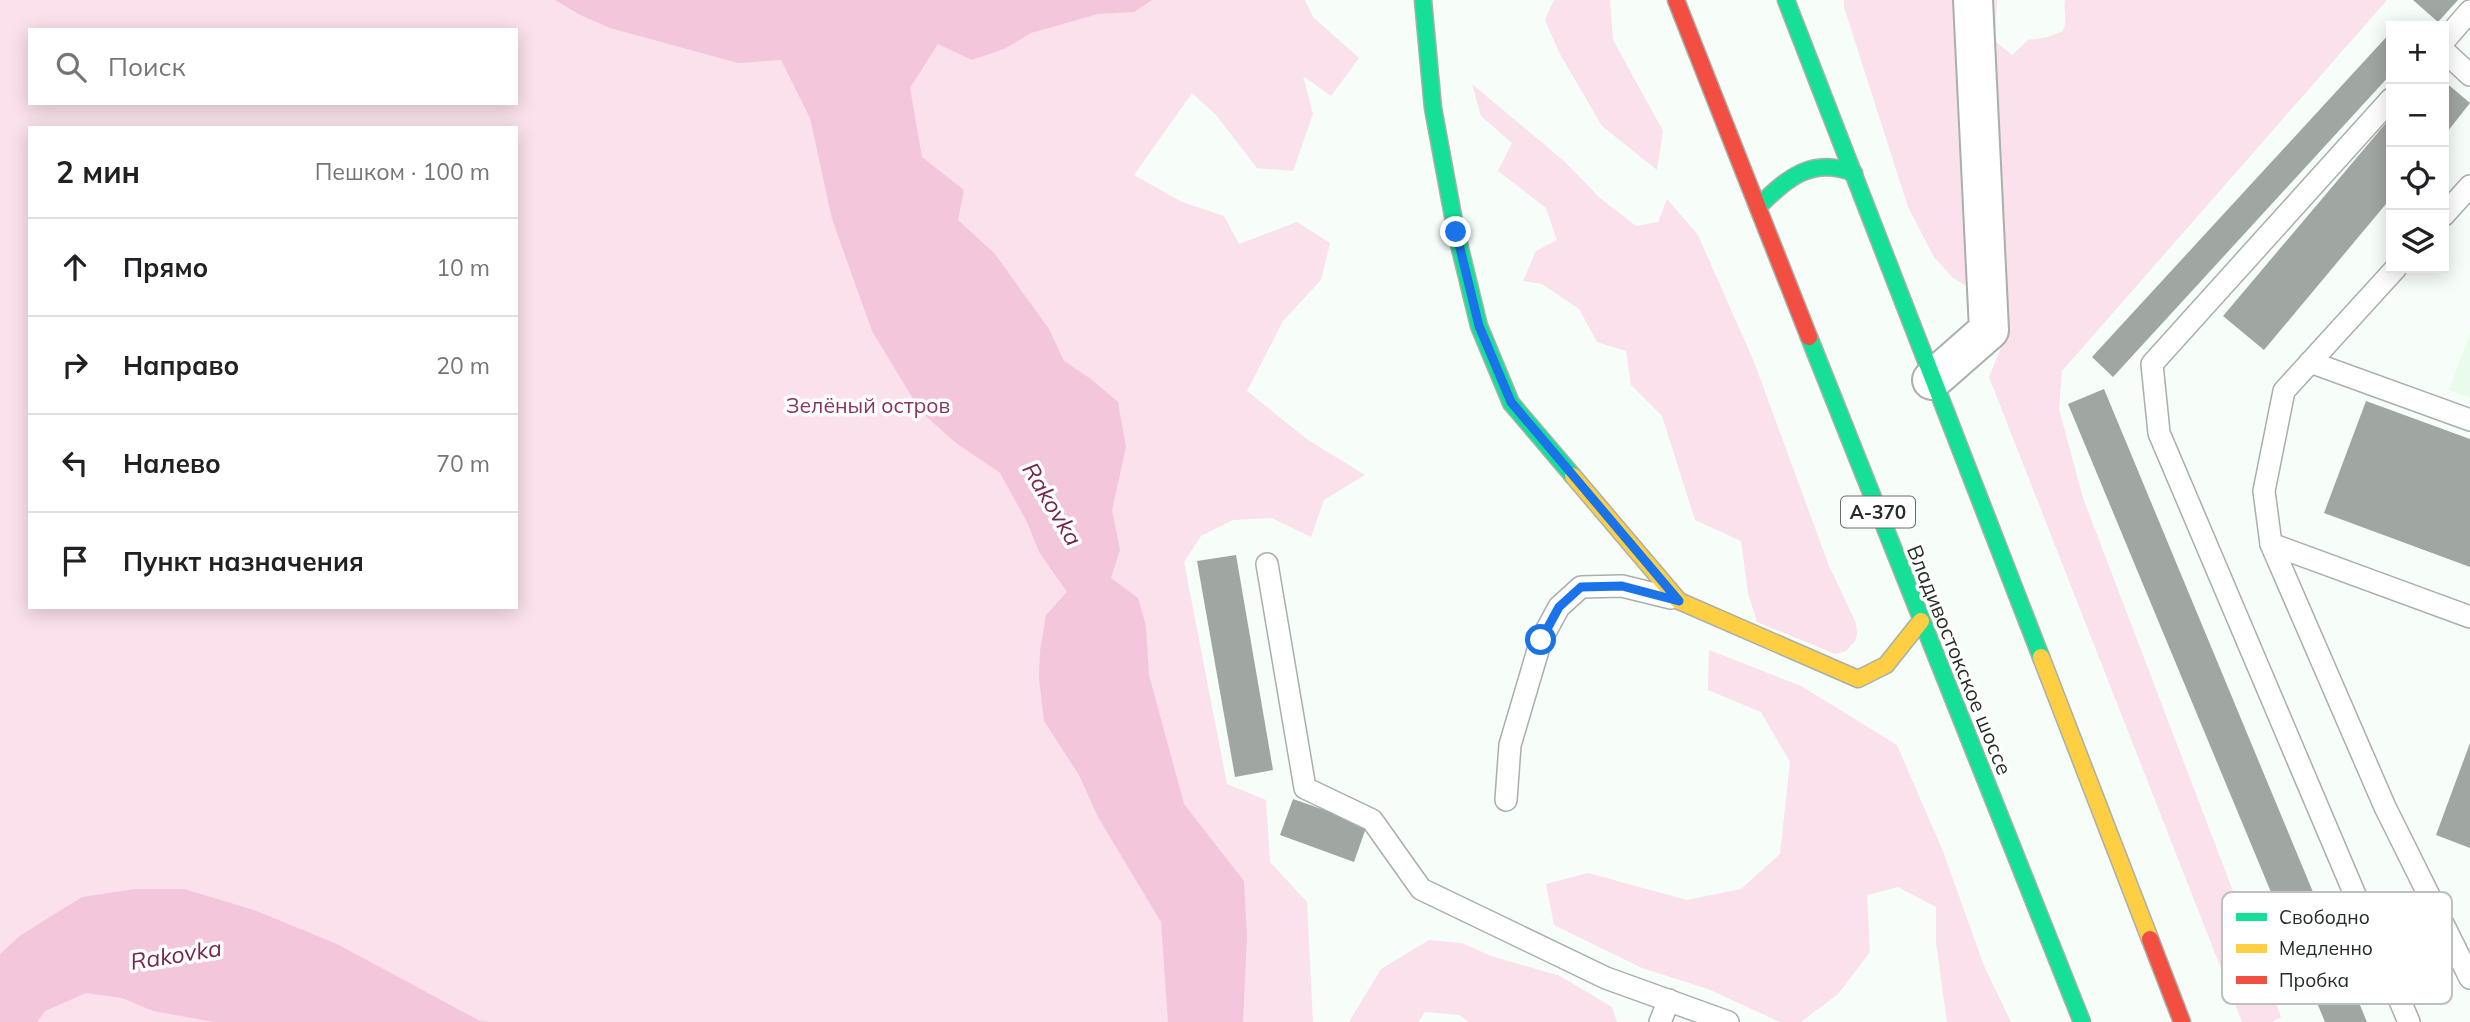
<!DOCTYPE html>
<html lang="ru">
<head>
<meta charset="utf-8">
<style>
  :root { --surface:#fff; --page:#f2f2f2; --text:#202124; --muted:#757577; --line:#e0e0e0 }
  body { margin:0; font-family:Mulish,sans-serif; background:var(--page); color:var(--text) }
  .controls { position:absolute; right:21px; top:21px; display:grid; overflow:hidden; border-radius:0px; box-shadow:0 4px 18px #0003 }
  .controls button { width:63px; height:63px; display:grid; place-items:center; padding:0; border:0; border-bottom:2px solid var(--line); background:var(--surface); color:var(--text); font:35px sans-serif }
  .stop { position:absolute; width:21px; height:21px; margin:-16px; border:5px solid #1a73e8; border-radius:50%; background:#fff }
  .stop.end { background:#1a73e8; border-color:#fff; box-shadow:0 2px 7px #0008 }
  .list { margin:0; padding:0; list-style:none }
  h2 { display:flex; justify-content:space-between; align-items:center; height:91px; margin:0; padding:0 28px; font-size:30px }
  h2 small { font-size:23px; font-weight:400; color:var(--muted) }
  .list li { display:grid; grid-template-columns:46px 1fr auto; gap:21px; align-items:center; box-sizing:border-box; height:98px; padding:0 28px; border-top:2px solid var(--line) }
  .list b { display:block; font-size:26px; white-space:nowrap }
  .list em { font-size:23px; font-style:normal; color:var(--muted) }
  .icon { flex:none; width:38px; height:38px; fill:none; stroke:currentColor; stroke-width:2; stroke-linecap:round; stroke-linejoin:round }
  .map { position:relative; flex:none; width:2470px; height:1022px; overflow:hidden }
  .search { position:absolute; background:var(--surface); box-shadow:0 4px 18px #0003; left:28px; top:28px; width:490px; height:77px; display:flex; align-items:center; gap:18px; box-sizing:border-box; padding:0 24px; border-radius:0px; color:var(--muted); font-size:26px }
  .panel { position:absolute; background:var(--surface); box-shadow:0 4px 18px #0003; left:28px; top:126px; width:490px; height:483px; border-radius:0px }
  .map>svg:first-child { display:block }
</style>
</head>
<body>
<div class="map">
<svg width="2470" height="1022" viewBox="0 0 2470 1022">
  <rect width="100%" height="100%" fill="#f7fdf8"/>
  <path fill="#e9fcec" d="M 2470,333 L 2470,398 L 2449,390 Z"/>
  <g fill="#fae1eb" fill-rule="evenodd">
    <path d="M 0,0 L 1305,0 L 1313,17 L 1359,58 L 1331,96 L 1303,76 L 1313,114 L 1293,171 L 1257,168 L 1216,115 L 1192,93 L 1134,175 L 1182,202 L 1224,216 L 1239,244 L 1297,222 L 1330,243 L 1321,280 L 1283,321 L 1247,391 L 1308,440 L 1365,475 L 1324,500 L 1311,537 L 1272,518 L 1233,520 L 1201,536 L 1184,562 L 1227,784 L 1266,800 L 1270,862 L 1307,902 L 1313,1022 L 0,1022 ZM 30,30 L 516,30 L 516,103 L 30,103 ZM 30,128 L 516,128 L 516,607 L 30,607 Z"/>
    <path d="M 1554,0 L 1610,0 L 1613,40 L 1663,131 L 1657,170 L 1602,126 L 1560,54 L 1545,20 Z"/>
    <path d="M 1844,0 L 1997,0 L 1995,41 L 2012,55 L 2028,40 L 2048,37 L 2063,31 C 2068,19 2063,12 2065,0 L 2387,0 L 2062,371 L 2059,409 L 2083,498 L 2281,1017 L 2272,1022 L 2242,1022 L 1989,377 L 2005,338 L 2002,307 L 1953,278 L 1934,257 L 1908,207 L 1844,7 Z"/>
    <path d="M 1472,84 L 1565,162 L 1600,198 L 1636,226 L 1658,222 L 1667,199 L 1698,235 L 1754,362 L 1829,566 L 1856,623 L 1857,634 L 1855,641 L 1846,651 L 1835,654 L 1757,622 L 1748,593 L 1741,541 L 1695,520 L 1662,416 L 1631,385 L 1626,351 L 1597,342 L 1579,309 L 1542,284 L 1523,281 L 1536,251 L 1557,240 L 1546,208 L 1498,171 L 1512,143 L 1481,116 Z"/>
    <path d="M 1709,650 L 1801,686 L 1897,745 L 1944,854 L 1984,966 L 2011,1022 L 1947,1022 L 1936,943 L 1936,907 L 1898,887 L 1867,895 L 1870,952 L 1838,994 L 1801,1022 L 1780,1022 L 1708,989 L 1642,968 L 1554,925 L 1546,884 L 1588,873 L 1687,900 L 1741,889 L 1780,854 L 1790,762 L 1761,712 L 1708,690 Z"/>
    <path d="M 1429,940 L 1462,943 L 1491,956 L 1560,976 L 1612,1007 L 1617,1022 L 1469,1022 L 1459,1015 L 1425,1012 L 1418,1022 L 1349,1022 L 1381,969 Z"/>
  </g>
  <g fill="#f4c6dc">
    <path d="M 555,0 L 1152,0 L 1134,12 L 1098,14 L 1031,33 L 1004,49 L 972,60 L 938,44 L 910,88 L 922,157 L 964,190 L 958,220 L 995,254 L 1049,329 L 1064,361 L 1091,379 L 1118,402 L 1126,447 L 1112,510 L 1120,550 L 1111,578 L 1138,598 L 1146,626 L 1149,675 L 1184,804 L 1244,881 L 1247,936 L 1243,1022 L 1168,1022 L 1161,922 L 1098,817 L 1079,775 L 1044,721 L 1039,678 L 1040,651 L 1046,615 L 1067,592 L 1039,552 L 1027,522 L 1000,473 L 956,443 L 921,412 L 872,331 L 832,219 L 810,118 L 781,60 L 738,63 L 610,28 L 580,15 Z"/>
    <path d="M 135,889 L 184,889 L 254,910 L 337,944 L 480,1021 L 490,1022 L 214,1022 L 153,1011 L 122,998 L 86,993 L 45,1011 L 37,1022 L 0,1022 L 0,954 L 21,935 L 82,897 Z"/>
  </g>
  <g fill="#a0a6a1">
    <path d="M 2413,0 L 2458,0 L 2438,22 Z"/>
    <path d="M 2391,32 L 2391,74 L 2113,377 L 2092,357 Z"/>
    <path d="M 2444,81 L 2470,103 L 2444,136 Z"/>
    <path d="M 2391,117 L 2391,198 L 2264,350 L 2223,316 Z"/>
    <path d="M 2104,389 L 2367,1022 L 2325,1022 L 2068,404 Z"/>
    <path d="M 2366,401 L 2470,439 L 2470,567 L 2324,513 Z"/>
    <path d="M 1236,555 L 1273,770 L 1235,777 L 1197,561 Z"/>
    <path d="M 2470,743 L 2470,848 L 2436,835 Z"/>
    <path d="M 1293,799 L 1367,825 L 1354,862 L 1280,835 Z"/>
  </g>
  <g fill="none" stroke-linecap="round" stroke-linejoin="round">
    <defs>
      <g id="lane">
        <path d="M 2444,41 L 2470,11"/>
        <path d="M 2444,51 L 2470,75"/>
        <path d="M 2391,99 L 2152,364 L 2159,433 L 2409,1022"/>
        <path d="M 2444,215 L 2470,186"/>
        <path d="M 2396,268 L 2284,391 L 2264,491 L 2271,544 L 2385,807 L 2470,978"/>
        <path d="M 2310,362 L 2470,420"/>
        <path d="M 2271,544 L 2470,617"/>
        <path d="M 1267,564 L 1305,788 L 1372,820 L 1421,889 L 1606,978 L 1728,1022"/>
        <path d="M 1506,800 L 1510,745 L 1541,640 L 1559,607 L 1581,587 L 1622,586 L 1671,598"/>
        <path d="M 1660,1022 L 1669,1000"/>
      </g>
      <path id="street" d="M 1932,380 L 1989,330 L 1973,0"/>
      <g id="fast">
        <path d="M 1423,0 L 1433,108 L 1456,232 L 1479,326 L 1511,403 L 1573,476"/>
        <path d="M 1786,0 L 2041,657"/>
        <path d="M 1758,207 C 1787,178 1812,156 1854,173"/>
        <path d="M 1809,337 L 2082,1022"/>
      </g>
      <g id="slow">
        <path d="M 1573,476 L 1679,601 L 1858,679 L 1886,665 L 1921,621"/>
        <path d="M 2041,657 L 2150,939"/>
      </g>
      <g id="jam">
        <path d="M 1676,0 L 1809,337"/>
        <path d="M 2150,939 L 2182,1022"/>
      </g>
    </defs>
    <use href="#lane" stroke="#a9afaa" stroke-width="24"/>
    <use href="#street" stroke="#a9afaa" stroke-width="42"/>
    <use href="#fast" stroke="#a9afaa" stroke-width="19"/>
    <use href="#slow" stroke="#a9afaa" stroke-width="19"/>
    <use href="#jam" stroke="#a9afaa" stroke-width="19"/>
    <use href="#lane" stroke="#fefffe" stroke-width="21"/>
    <use href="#street" stroke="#fefffe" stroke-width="38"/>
    <use href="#fast" stroke="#16e098" stroke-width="16"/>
    <use href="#slow" stroke="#ffcf43" stroke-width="16"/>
    <use href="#jam" stroke="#f24e42" stroke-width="16"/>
  </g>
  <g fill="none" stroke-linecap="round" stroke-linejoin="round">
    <path stroke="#1a73e8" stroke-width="9" d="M 1456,232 L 1479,326 L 1511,402 L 1679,601 L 1622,586 L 1581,587 L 1559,607 L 1541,640"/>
  </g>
  <g text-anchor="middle" stroke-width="7" stroke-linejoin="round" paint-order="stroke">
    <rect fill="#fff" stroke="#666c67" stroke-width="2" x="1841" y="496.5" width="74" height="31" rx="5"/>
    <g font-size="19" font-weight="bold" fill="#242d26">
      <text x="1878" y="519">А-370</text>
    </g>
    <g font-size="21" fill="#843460" stroke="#fff">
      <text x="868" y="413">Зелёный остров</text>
    </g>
    <g font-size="21" fill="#242d26" stroke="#fff">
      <text transform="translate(1959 660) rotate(68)" y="7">Владивостокское шоссе</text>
    </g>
    <g font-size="23" font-style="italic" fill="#752653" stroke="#fff">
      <text transform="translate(1052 504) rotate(59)" y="8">Rakovka</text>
      <text transform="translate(176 955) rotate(-9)" y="8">Rakovka</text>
    </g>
  </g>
  <rect x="2222" y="892" width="230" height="112" rx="10" fill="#fff" stroke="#bdc0be" stroke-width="2"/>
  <rect x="2236" y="913" width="31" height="8" fill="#16e098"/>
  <rect x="2236" y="944" width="31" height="9" fill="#ffcf43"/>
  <rect x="2236" y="976" width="31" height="8" fill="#f24e42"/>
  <g font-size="19" fill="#242d26">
    <text x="2279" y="924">Свободно</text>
    <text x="2279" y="955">Медленно</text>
    <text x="2279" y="987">Пробка</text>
  </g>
</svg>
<div class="controls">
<button>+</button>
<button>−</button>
<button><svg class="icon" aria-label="locate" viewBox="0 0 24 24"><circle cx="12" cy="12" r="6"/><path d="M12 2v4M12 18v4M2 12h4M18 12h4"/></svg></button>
<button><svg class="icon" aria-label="layers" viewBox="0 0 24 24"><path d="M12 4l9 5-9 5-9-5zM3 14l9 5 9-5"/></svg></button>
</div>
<div class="stop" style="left:1541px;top:640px"></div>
<div class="stop end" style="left:1456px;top:232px"></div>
<div class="search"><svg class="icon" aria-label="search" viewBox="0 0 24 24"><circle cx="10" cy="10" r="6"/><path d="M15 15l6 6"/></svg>Поиск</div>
<section class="panel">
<h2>2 мин<small>Пешком · 100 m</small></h2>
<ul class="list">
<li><svg class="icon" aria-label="ahead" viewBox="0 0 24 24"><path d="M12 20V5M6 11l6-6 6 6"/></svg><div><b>Прямо</b></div><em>10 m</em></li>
<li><svg class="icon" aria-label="right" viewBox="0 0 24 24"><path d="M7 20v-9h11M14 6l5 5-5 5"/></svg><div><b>Направо</b></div><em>20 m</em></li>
<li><svg class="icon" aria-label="left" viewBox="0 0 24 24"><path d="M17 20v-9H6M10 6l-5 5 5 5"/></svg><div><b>Налево</b></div><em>70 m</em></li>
<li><svg class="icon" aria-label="arrive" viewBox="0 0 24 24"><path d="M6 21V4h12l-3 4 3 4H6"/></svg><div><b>Пункт назначения</b></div></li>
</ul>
</section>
</div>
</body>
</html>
